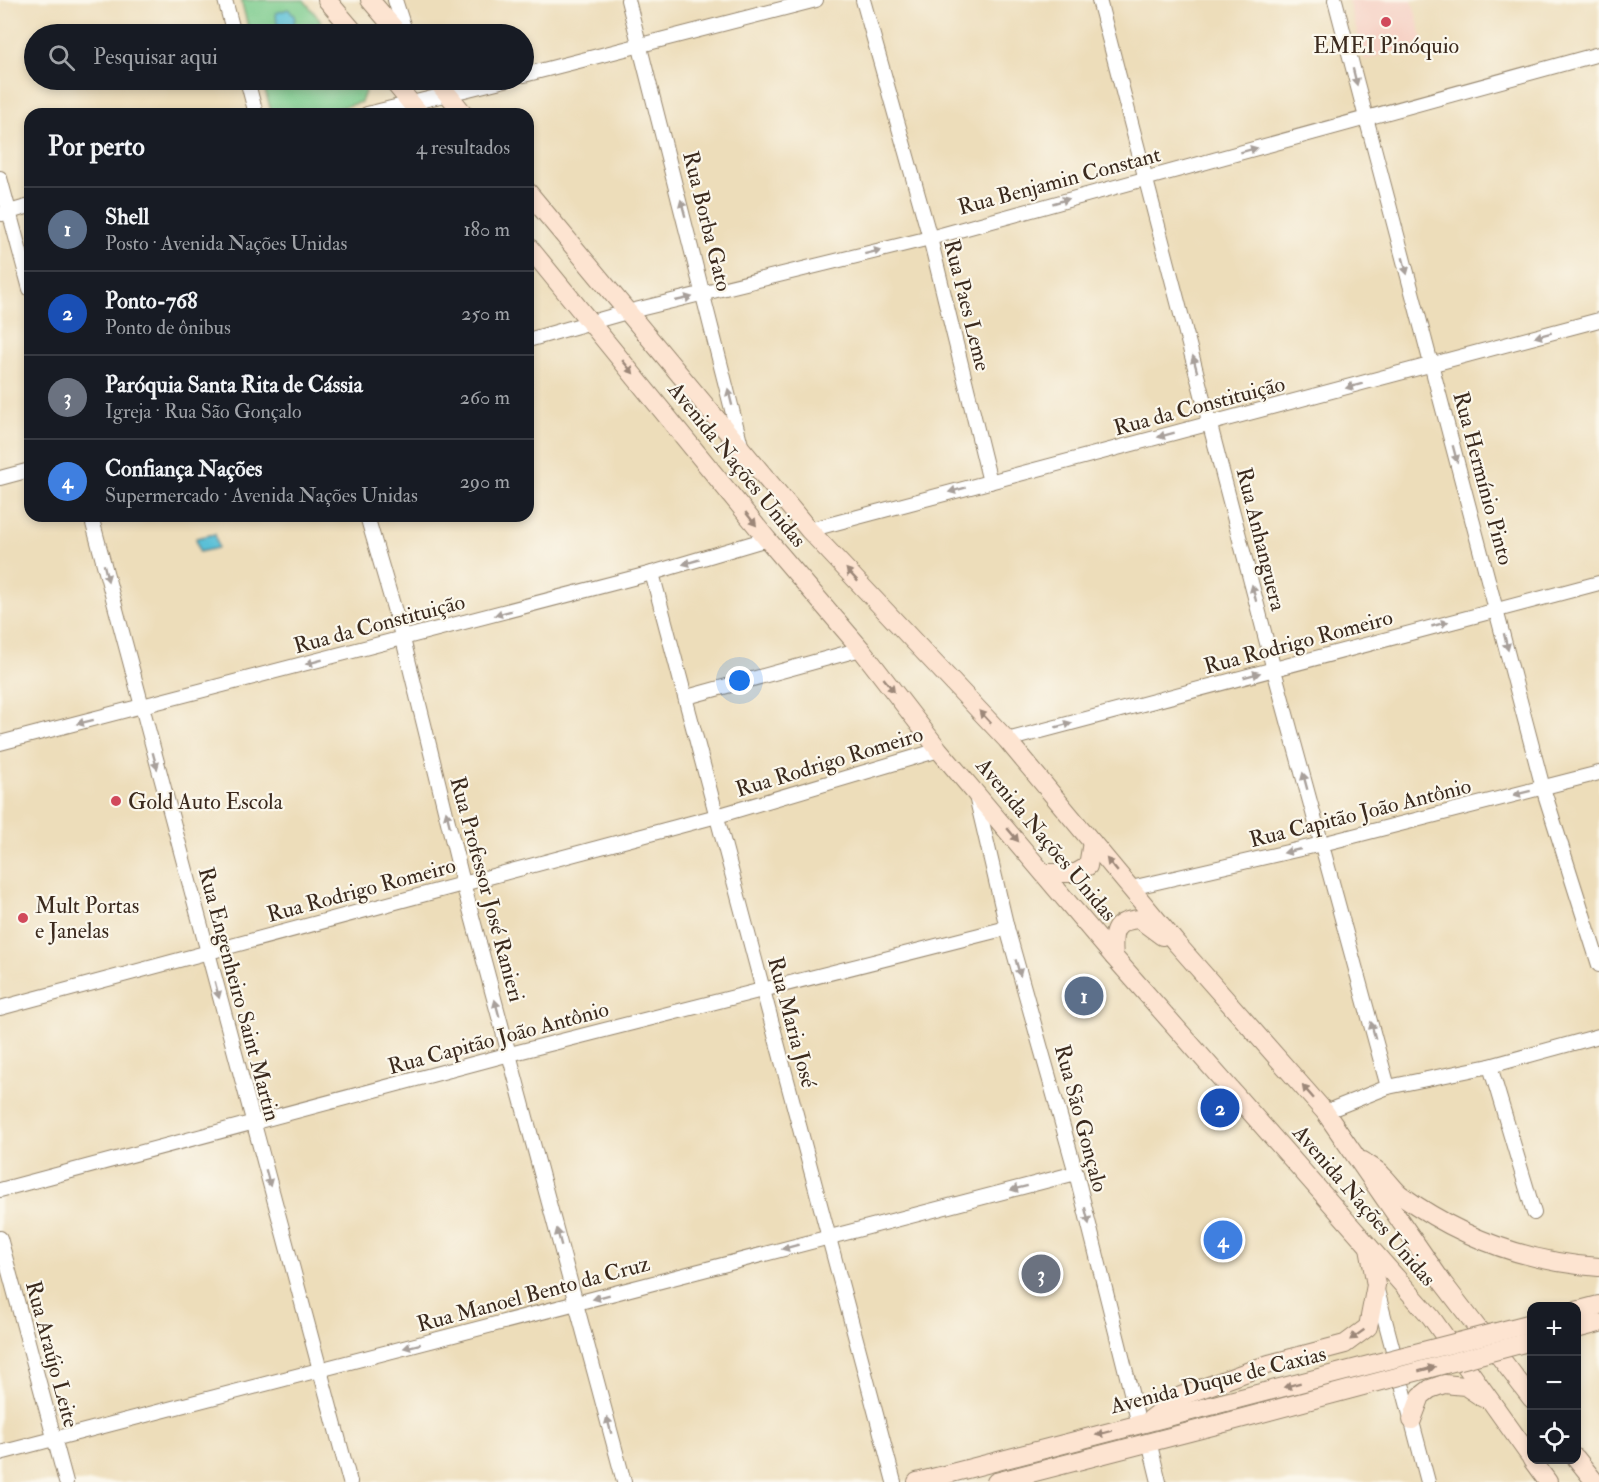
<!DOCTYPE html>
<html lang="pt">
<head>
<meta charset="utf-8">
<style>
  :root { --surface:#171b24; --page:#20242c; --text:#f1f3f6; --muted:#9ea1a6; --line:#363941; --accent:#0b8043 }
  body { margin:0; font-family:"IM FELL Double Pica",serif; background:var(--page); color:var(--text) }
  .controls { position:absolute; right:18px; bottom:18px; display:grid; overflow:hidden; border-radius:12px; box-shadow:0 3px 9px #0003 }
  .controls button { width:54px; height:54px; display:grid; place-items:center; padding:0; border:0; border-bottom:2px solid var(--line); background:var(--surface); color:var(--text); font:30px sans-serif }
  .you { position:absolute; left:740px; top:681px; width:21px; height:21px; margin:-15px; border:4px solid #fff; border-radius:50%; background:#1a73e8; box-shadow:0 0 0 9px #1a73e833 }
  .badge { display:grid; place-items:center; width:39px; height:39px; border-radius:50%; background:var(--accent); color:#fff; font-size:20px; font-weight:700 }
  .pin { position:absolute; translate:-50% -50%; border:3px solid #fff; box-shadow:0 2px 6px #0006 }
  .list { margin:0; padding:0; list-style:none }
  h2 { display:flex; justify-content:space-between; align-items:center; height:78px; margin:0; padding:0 24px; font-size:26px }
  h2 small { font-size:20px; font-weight:400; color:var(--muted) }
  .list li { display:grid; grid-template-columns:39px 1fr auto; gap:18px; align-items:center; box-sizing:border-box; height:84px; padding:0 24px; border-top:2px solid var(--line) }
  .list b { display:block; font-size:22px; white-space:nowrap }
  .list p { margin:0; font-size:20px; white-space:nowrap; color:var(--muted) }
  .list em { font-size:20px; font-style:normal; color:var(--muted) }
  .icon { flex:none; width:33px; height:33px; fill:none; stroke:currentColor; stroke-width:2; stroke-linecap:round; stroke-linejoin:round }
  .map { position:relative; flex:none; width:1599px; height:1482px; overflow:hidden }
  .search { position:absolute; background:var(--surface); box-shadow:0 3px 9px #0003; left:24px; top:24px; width:510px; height:66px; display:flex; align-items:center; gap:15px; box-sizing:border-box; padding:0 21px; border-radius:33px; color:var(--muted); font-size:22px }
  .panel { position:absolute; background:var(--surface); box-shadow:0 3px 9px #0003; left:24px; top:108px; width:510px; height:414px; border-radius:18px }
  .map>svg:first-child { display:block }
</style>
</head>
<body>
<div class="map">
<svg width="1599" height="1482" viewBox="0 0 1599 1482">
  <rect width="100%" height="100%" fill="#fbf7ec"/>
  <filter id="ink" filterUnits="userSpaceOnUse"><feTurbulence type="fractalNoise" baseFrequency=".0167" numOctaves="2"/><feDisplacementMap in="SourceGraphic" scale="12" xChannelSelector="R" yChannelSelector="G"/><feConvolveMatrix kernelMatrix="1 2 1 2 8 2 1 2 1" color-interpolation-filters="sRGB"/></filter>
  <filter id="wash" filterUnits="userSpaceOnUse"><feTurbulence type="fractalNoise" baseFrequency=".008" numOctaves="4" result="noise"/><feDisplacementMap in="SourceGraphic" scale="24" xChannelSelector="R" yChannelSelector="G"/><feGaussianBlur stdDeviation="1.35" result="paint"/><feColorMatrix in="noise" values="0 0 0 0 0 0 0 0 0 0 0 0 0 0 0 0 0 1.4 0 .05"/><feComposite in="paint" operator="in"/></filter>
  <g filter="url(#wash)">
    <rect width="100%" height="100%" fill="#edddba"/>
    <path fill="#f6d1c5" d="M 1348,0 L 1412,0 L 1424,44 L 1365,60 Z"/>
    <g fill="#79ca8b" stroke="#5a7a54" stroke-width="1.5">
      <path d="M 241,0 L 304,0 L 331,34 L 250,34 Z"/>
      <path d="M 262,80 L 364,80 L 365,92 L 361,102 L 317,114 L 272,114 Z"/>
    </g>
    <g fill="#5ac0d7" stroke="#4a757a" stroke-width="1.5">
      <path d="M 288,9 L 295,15 L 294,25 L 304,30 L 302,34 L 290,34 L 289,26 L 277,25 L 276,13 Z"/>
      <path d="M 215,534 L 218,548 L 199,552 L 196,538 Z"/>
    </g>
  </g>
  <g filter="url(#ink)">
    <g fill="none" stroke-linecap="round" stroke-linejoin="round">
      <defs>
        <g id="street">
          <path d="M 225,0 L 234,34"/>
          <path d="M 395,0 L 406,34"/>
          <path d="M 628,0 L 742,449"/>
          <path d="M 863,0 L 930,238 L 990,482"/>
          <path d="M 1099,0 L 1274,670 L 1388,1087"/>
          <path d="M 1335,0 L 1543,788 L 1599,965"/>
          <path d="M 524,75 L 816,0"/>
          <path d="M 247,80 L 256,114"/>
          <path d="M 367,114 L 505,80"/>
          <path d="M 0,178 L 30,289"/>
          <path d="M 2,214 L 30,206"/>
          <path d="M 528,340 L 627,312 L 930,238 L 1599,54"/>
          <path d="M 0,478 L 30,470"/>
          <path d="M 91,516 L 350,1482"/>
          <path d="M 367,516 L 403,639 L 463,883 L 624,1482"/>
          <path d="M 809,530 L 1599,320"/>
          <path d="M 652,573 L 894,1482"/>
          <path d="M 687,697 L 861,649"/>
          <path d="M 1007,740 L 1599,583"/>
          <path d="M 0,743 L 652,573 L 767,539"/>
          <path d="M 976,796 L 1007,928 L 1076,1173 L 1139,1424"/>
          <path d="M 1131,888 L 1322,844 L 1599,773"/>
          <path d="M 0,1008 L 717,816 L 939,750"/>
          <path d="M 1490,1066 L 1534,1213"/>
          <path d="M 1325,1112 L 1388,1087 L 1490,1066 L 1599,1036"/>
          <path d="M 0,1190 L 510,1054 L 1007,928"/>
          <path d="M 0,1238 L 66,1482"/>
          <path d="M 1377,1290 L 1428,1482"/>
          <path d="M 1149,1441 L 1159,1482"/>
          <path d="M 0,1453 L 1076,1173"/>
        </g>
        <g id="secondary">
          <path d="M 327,0 L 356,34"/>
          <path d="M 370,0 L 399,34"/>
          <path d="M 392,80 L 420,114"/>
          <path d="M 436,80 L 464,114"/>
          <path d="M 528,192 L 809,530 L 1007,740 L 1177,944 L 1325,1112 L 1443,1283 L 1532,1399"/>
          <path d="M 528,246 L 767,539 L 861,649 L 939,750 L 1114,957 L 1431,1317 L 1532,1459"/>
          <path d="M 1045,873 L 1076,873 L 1088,866 L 1092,842"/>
          <path d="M 1114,957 C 1112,934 1112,921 1139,919 L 1162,936"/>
          <path d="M 1363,1161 C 1369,1166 1377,1169 1382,1175 C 1389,1181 1394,1190 1401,1195 C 1461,1238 1525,1262 1599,1267"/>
          <path d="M 1576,1311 L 1599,1305"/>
          <path d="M 1576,1329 L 1599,1323"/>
          <path d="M 1412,1420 L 1421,1396 L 1430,1389 L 1444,1384 L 1465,1386 L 1483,1398"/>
          <path d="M 1147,1422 L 1181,1396 L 1269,1364 L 1345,1344 L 1368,1327 L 1376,1285 L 1369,1247"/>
          <path d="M 1576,1458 L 1595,1482"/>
          <path d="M 1532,1460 L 1548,1482"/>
          <path d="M 917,1482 L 1222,1403"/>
          <path d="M 996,1482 L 1228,1422"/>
        </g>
      </defs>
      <use href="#street" stroke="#94846c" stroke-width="16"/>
      <use href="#secondary" stroke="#94846c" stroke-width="20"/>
      <use href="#street" stroke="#fff" stroke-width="14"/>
      <use href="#secondary" stroke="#fde4d1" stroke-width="18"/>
      <defs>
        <g id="secondary-bridge">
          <path d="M 1222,1403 L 1532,1323"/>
          <path d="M 1228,1422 L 1532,1341"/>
        </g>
      </defs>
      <use href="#secondary-bridge" stroke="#94846c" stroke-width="20" stroke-linecap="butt"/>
      <use href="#secondary-bridge" stroke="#fde4d1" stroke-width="18"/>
    </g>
    <defs><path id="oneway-solid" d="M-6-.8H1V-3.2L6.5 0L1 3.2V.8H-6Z" transform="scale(1.5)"/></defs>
    <g fill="#a79f9a">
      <use href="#oneway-solid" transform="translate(1355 77) rotate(76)"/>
      <use href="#oneway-solid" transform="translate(1249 150) rotate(-15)"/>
      <use href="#oneway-solid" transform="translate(1061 201) rotate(-16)"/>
      <use href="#oneway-solid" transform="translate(683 208) rotate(-105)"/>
      <use href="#oneway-solid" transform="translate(873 252) rotate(-14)"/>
      <use href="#oneway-solid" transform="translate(1405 266) rotate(75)"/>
      <use href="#oneway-solid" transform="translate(684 299) rotate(-13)"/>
      <use href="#oneway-solid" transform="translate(1543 335) rotate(165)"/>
      <use href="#oneway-solid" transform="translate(1195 364) rotate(-105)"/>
      <use href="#oneway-solid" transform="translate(1354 386) rotate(165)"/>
      <use href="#oneway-solid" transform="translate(730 397) rotate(-104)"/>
      <use href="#oneway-solid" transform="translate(1166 435) rotate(165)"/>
      <use href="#oneway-solid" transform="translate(1455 454) rotate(75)"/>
      <use href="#oneway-solid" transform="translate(957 490) rotate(165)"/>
      <use href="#oneway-solid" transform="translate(691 562) rotate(164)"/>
      <use href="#oneway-solid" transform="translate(106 573) rotate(76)"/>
      <use href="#oneway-solid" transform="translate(1254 593) rotate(-104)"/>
      <use href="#oneway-solid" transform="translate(503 613) rotate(165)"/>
      <use href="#oneway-solid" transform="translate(1440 624) rotate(-16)"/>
      <use href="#oneway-solid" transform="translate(1506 642) rotate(76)"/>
      <use href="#oneway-solid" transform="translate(314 662) rotate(165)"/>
      <use href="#oneway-solid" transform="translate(1252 675) rotate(-15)"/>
      <use href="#oneway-solid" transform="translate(85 722) rotate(166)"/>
      <use href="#oneway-solid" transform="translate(1064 725) rotate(-15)"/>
      <use href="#oneway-solid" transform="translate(155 761) rotate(75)"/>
      <use href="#oneway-solid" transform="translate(1305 781) rotate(-105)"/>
      <use href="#oneway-solid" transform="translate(1522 793) rotate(166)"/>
      <use href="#oneway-solid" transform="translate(448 819) rotate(-104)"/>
      <use href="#oneway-solid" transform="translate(1292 851) rotate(167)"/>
      <use href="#oneway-solid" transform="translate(1018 968) rotate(74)"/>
      <use href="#oneway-solid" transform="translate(217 990) rotate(75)"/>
      <use href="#oneway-solid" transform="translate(497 1008) rotate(-105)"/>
      <use href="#oneway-solid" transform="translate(1373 1030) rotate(-105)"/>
      <use href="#oneway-solid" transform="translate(268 1178) rotate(75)"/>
      <use href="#oneway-solid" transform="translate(1019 1188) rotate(166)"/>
      <use href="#oneway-solid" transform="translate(1087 1216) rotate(76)"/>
      <use href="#oneway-solid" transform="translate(559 1237) rotate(-105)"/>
      <use href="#oneway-solid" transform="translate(790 1247) rotate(165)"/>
      <use href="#oneway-solid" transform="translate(601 1297) rotate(165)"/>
      <use href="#oneway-solid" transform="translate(412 1346) rotate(166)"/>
      <use href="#oneway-solid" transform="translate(609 1425) rotate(-105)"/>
    </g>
    <g fill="#9c8778">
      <use href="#oneway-solid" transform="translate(628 367) rotate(50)"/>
      <use href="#oneway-solid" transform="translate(751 519) rotate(51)"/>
      <use href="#oneway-solid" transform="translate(852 575) rotate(-133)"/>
      <use href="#oneway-solid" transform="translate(889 685) rotate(52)"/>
      <use href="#oneway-solid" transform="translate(985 717) rotate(-133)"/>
      <use href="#oneway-solid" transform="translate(1013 835) rotate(50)"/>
      <use href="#oneway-solid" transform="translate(1112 865) rotate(-130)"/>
      <use href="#oneway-solid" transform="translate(1308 1092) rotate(-131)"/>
      <use href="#oneway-solid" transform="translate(1357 1335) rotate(145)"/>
      <use href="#oneway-solid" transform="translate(1427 1369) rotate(-15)"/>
      <use href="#oneway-solid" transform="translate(1292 1385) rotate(165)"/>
      <use href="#oneway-solid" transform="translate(1104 1433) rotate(165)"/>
    </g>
  </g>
  <g fill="#d1495b" stroke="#fbf7ec" stroke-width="2">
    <circle cx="1386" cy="22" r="6"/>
    <circle cx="116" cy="801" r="6"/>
    <circle cx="23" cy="918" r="6"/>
  </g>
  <g text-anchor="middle" stroke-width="4.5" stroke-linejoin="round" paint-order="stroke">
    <g font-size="22" fill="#3b2a1e" stroke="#fbf7ec" text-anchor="start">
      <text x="1386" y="53" text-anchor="middle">EMEI Pinóquio</text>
      <text x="128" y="809">Gold Auto Escola</text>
      <text x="35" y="913">Mult Portas<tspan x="35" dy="25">e Janelas</tspan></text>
    </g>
    <g font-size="22" fill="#3b2a1e" stroke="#fbf7ec">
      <text transform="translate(1059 180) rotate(-15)" y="8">Rua Benjamin Constant</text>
      <text transform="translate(708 221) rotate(76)" y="8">Rua Borba Gato</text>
      <text transform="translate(968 305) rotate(76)" y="8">Rua Paes Leme</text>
      <text transform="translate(1199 405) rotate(-15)" y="8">Rua da Constituição</text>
      <text transform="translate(738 464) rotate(51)" y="8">Avenida Nações Unidas</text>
      <text transform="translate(1484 478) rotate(75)" y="8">Rua Hermínio Pinto</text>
      <text transform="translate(1262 539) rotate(76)" y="8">Rua Anhanguera</text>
      <text transform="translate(379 623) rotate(-15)" y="8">Rua da Constituição</text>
      <text transform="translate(1298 641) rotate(-15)" y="8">Rua Rodrigo Romeiro</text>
      <text transform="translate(829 761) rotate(-17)" y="8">Rua Rodrigo Romeiro</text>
      <text transform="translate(1360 812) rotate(-14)" y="8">Rua Capitão João Antônio</text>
      <text transform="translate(1047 839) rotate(50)" y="8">Avenida Nações Unidas</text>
      <text transform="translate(361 889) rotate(-15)" y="8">Rua Rodrigo Romeiro</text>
      <text transform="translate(488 889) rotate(75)" y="8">Rua Professor José Ranieri</text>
      <text transform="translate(240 994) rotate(75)" y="8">Rua Engenheiro Saint Martin</text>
      <text transform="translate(793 1022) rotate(75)" y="8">Rua Maria José</text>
      <text transform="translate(498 1037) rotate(-15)" y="8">Rua Capitão João Antônio</text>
      <text transform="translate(1082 1118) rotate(75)" y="8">Rua São Gonçalo</text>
      <text transform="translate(1365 1205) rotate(49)" y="8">Avenida Nações Unidas</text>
      <text transform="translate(533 1293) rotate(-15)" y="8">Rua Manoel Bento da Cruz</text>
      <text transform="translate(53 1354) rotate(75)" y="8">Rua Araújo Leite</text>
      <text transform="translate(1218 1379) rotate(-14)" y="8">Avenida Duque de Caxias</text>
    </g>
  </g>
</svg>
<div class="controls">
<button>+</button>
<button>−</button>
<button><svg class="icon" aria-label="locate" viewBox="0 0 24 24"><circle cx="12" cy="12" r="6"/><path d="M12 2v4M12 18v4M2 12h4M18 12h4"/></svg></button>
</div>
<div class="you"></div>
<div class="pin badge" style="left:1084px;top:996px;background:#5c6f8a">1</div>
<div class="pin badge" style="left:1220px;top:1108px;background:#1a4fb4">2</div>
<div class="pin badge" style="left:1041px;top:1274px;background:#6b7280">3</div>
<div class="pin badge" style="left:1223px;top:1240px;background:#3f7fe0">4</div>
<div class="search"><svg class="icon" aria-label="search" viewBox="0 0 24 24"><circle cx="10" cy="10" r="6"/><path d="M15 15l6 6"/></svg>Pesquisar aqui</div>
<section class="panel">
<h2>Por perto<small>4 resultados</small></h2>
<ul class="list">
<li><span class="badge" style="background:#5c6f8a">1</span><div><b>Shell</b><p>Posto · Avenida Nações Unidas</p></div><em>180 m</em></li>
<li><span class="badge" style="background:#1a4fb4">2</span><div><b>Ponto-768</b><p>Ponto de ônibus</p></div><em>250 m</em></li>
<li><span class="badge" style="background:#6b7280">3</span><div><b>Paróquia Santa Rita de Cássia</b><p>Igreja · Rua São Gonçalo</p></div><em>260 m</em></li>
<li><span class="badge" style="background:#3f7fe0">4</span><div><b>Confiança Nações</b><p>Supermercado · Avenida Nações Unidas</p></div><em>290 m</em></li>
</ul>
</section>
</div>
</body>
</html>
